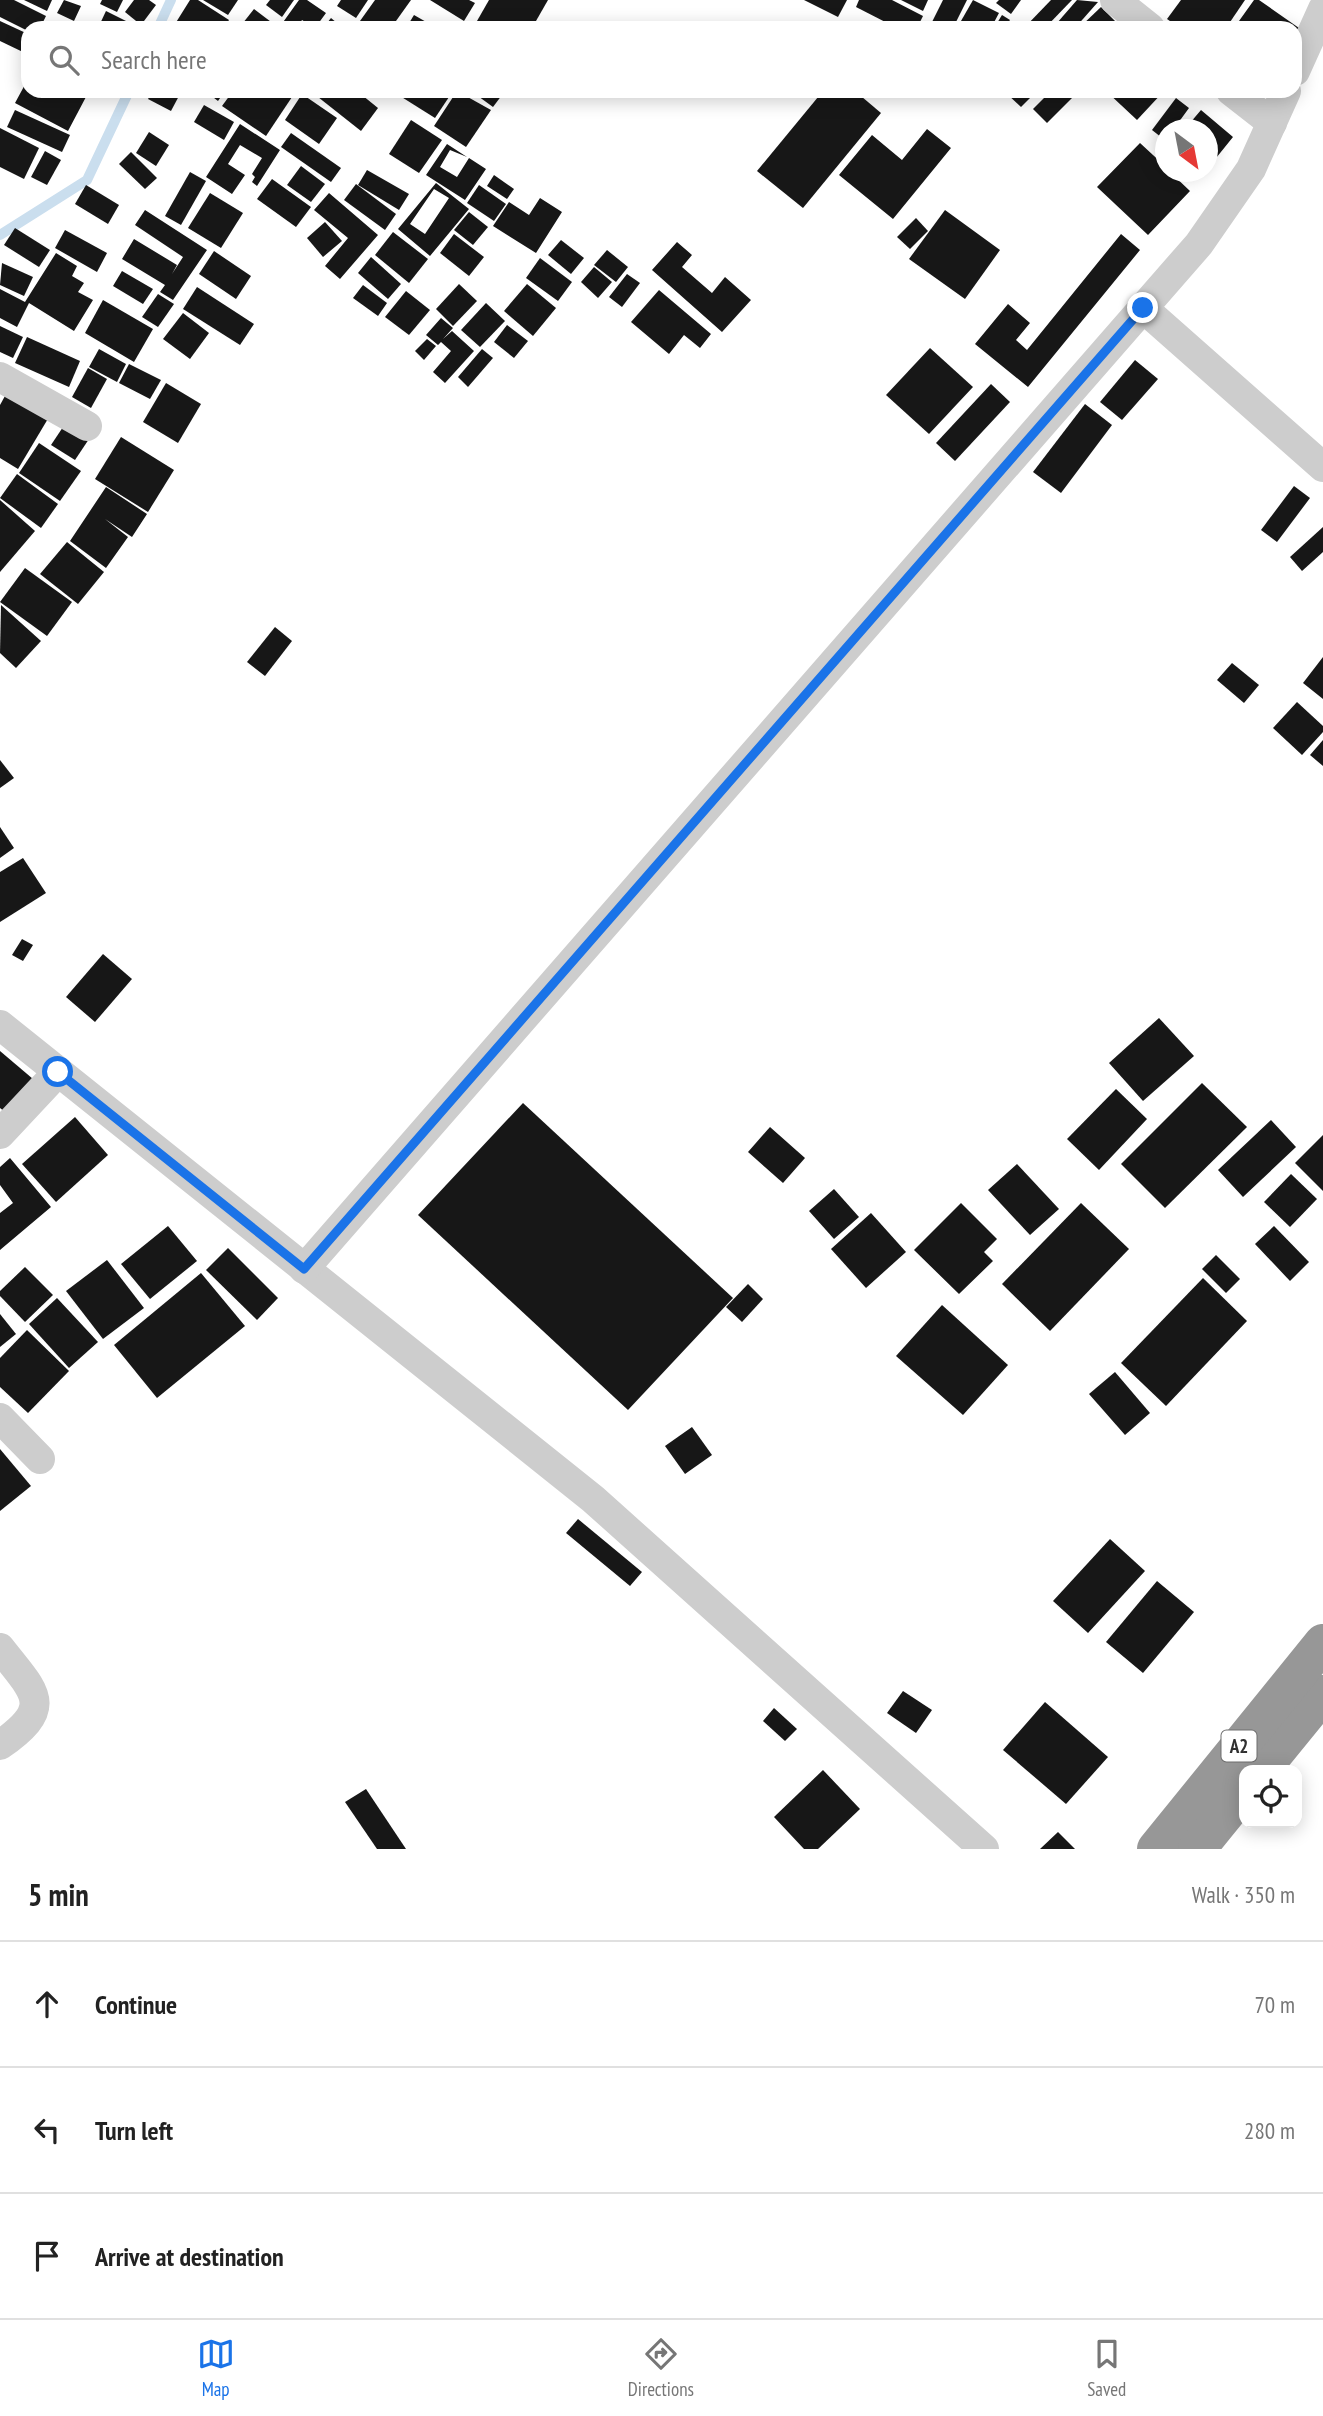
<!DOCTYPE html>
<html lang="en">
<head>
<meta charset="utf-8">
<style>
  :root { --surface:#fff; --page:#f2f2f2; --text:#222; --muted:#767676; --line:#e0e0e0; --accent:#1a73e8 }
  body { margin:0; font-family:"PT Sans Narrow",sans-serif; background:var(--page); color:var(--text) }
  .controls { position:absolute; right:21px; bottom:21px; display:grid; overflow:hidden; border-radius:14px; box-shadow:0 4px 18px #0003 }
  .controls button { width:63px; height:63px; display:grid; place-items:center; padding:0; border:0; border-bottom:2px solid var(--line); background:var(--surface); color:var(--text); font:35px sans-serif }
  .compass { position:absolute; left:1155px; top:119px; width:63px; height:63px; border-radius:50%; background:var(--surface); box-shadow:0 4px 18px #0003; rotate:148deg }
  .stop { position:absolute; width:21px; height:21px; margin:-16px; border:5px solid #1a73e8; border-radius:50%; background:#fff }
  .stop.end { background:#1a73e8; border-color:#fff; box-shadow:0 2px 7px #0008 }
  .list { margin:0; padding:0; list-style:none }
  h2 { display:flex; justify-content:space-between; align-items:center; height:91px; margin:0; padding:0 28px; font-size:30px }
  h2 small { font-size:23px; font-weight:400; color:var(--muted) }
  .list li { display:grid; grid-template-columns:46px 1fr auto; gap:21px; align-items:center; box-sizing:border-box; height:126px; padding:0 28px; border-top:2px solid var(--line) }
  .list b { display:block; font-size:26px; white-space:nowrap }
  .list em { font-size:23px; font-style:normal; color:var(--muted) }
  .icon { flex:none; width:38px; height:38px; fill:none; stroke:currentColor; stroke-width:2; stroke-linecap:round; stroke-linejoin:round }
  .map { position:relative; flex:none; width:1323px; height:1849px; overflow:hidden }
  .search { position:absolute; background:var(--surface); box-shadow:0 4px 18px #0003; left:21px; right:21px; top:21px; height:77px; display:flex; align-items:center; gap:18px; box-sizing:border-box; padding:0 24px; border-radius:21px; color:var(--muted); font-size:26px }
  .sheet { height:469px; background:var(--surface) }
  nav { display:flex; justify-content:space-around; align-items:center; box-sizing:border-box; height:98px; border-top:2px solid var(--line); background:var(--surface); font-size:19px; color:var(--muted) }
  nav a { display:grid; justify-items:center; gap:4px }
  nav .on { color:var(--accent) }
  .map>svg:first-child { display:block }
</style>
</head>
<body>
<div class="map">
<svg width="1323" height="1849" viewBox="0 0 1323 1849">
  <rect width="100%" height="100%" fill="#fff"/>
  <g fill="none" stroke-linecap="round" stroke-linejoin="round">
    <g stroke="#cadeee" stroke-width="10">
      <path d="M 158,28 L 171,0"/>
      <path d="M 0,235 L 87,180 L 129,91"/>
    </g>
  </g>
  <g fill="#171717" fill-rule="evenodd">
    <path d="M 0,0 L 14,0 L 46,16 L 40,28 L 28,28 L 28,31 L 0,17 Z"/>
    <path d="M 24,0 L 52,0 L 47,11 Z"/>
    <path d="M 64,0 L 81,6 L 74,21 L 57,13 Z"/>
    <path d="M 102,0 L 123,0 L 117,12 L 100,4 Z"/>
    <path d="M 134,0 L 149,0 L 156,5 L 141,25 L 125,12 Z"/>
    <path d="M 190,0 L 198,0 L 229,20 L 224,28 L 182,28 L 175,24 Z"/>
    <path d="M 203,0 L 238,0 L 228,15 Z"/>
    <path d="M 270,0 L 294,0 L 282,17 L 266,5 Z"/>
    <path d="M 299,0 L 307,0 L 326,13 L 315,28 L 302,20 L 297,28 L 281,25 Z"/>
    <path d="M 341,0 L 368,0 L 356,18 L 337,6 Z"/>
    <path d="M 375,0 L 411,0 L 391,28 L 355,28 Z"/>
    <path d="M 430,0 L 469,0 L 475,3 L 464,21 Z"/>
    <path d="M 489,0 L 548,0 L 532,28 L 473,28 Z"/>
    <path d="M 804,0 L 847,0 L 838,17 Z"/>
    <path d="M 859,0 L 892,0 L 923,16 L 917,28 L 897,28 L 856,7 Z"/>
    <path d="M 901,0 L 928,0 L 923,11 Z"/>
    <path d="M 943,0 L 967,0 L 953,28 L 929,28 Z"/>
    <path d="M 973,0 L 999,13 L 991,28 L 957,28 Z"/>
    <path d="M 999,0 L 1021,0 L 1011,14 L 996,3 Z"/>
    <path d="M 1051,0 L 1072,0 L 1045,28 L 1024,28 Z"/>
    <path d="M 1077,0 L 1098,2 L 1075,28 L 1063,28 L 1057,23 Z"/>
    <path d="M 1181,0 L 1245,0 L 1226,28 L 1180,28 L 1167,19 Z"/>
    <path d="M 1254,0 L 1259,0 L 1299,28 L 1295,31 L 1295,28 L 1234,28 Z"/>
    <path d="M 1101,7 L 1122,28 L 1079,28 Z"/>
    <path d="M 254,9 L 279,28 L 239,28 Z"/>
    <path d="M 106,11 L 126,21 L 122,28 L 98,28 Z"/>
    <path d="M 414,15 L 428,23 L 425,28 L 406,28 Z"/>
    <path d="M 1002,15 L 1010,20 L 1004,28 L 994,28 Z"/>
    <path d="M 331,18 L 343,28 L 323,28 Z"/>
    <path d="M 0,21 L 28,34 L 25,53 L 0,41 Z"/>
    <path d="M 28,79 L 28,91 L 78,91 L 87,95 L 68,131 L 15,103 Z"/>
    <path d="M 153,91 L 175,91 L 180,94 L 171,111 L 148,99 Z"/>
    <path d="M 205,91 L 225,91 L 218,101 Z"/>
    <path d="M 233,91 L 296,91 L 266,136 L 222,106 Z"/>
    <path d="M 322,91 L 357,91 L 378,108 L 361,131 L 318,97 Z"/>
    <path d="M 403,91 L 453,91 L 435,118 L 400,96 Z"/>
    <path d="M 457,91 L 491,110 L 466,147 L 434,126 Z"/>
    <path d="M 471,91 L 505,91 L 493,107 Z"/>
    <path d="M 823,91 L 855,91 L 881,113 L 803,208 L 757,171 Z"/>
    <path d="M 1004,91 L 1037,91 L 1021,107 Z"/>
    <path d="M 1051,91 L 1079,91 L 1047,123 L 1033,109 Z"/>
    <path d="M 1106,91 L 1164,91 L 1137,120 Z"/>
    <path d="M 302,94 L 337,118 L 319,144 L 285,120 Z"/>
    <path d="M 1176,98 L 1189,108 L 1173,130 L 1166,130 L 1166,141 L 1152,130 Z"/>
    <path d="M 204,105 L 234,122 L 224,140 L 194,122 Z"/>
    <path d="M 15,110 L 70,135 L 62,152 L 7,127 Z"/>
    <path d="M 1201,110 L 1233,137 L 1208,168 L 1208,130 L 1184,130 Z"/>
    <path d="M 411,120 L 442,140 L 419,173 L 389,154 Z"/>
    <path d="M 240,124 L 280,150 L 257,186 L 252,182 L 255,177 L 252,174 L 262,158 L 240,145 L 228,164 L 245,175 L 232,194 L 206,177 Z"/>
    <path d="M 0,128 L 39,148 L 24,179 L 0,167 Z"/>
    <path d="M 927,129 L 951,148 L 893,219 L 839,175 L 872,135 L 902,160 Z"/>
    <path d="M 149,132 L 169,145 L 156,166 L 136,153 Z"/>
    <path d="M 291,133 L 341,168 L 331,182 L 281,147 Z"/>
    <path d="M 1140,143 L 1166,167 L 1166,172 L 1170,172 L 1190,191 L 1148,235 L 1097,187 Z"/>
    <path d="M 447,144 L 467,157 L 450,150 L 440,167 L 457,177 L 469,158 L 486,169 L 465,200 L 426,175 Z"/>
    <path d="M 45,151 L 61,160 L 47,185 L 31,177 Z"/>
    <path d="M 131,152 L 157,178 L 145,189 L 119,164 Z"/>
    <path d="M 301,166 L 325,184 L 311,202 L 287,185 Z"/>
    <path d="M 367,170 L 409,194 L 399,210 L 358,185 Z"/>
    <path d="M 190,172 L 206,181 L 181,225 L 165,216 Z"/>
    <path d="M 494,175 L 514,189 L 507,199 L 487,186 Z"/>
    <path d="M 272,179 L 311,207 L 296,227 L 257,199 Z"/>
    <path d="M 436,183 L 469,209 L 430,256 L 398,229 ZM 434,189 L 449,198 L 425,234 L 410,224 Z"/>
    <path d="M 356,184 L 396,214 L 385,230 L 344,200 Z"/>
    <path d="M 86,185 L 119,205 L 108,224 L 75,204 Z"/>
    <path d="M 479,185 L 506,204 L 494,221 L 467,203 Z"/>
    <path d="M 210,193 L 243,213 L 221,248 L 188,228 Z"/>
    <path d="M 329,193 L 378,235 L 340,279 L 325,266 L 348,238 L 314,210 Z"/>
    <path d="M 540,198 L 562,212 L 536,253 L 493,226 L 509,202 L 529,215 Z"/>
    <path d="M 145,210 L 207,250 L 173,300 L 160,292 L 165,285 L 122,259 L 134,239 L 177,265 L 172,274 L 183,257 L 135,225 Z"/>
    <path d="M 945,210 L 1000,250 L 965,299 L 909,259 Z"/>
    <path d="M 469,212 L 488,227 L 473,245 L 454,230 Z"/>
    <path d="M 916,218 L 928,231 L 910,249 L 897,237 Z"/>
    <path d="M 325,222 L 342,241 L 323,257 L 307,238 Z"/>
    <path d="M 15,228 L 50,250 L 39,267 L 4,245 Z"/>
    <path d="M 65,230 L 107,253 L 97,272 L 55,248 Z"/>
    <path d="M 393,232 L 428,259 L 409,283 L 375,255 Z"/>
    <path d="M 454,234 L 484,257 L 469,276 L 440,253 Z"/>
    <path d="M 1121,234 L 1140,250 L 1028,387 L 975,344 L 1008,304 L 1030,323 L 1016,340 L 1027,350 Z"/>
    <path d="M 561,240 L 584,258 L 571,274 L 548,255 Z"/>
    <path d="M 677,242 L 692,255 L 682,267 L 712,293 L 725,277 L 751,300 L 722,332 L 652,270 Z"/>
    <path d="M 607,250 L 628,267 L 616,282 L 594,265 Z"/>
    <path d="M 214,251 L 251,276 L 236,299 L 199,274 Z"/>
    <path d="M 56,253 L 77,266 L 72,276 L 84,283 L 78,292 L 93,300 L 74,331 L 29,303 L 17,327 L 0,318 L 0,289 L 25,302 Z"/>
    <path d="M 371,257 L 401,284 L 388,299 L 358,273 Z"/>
    <path d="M 540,258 L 572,282 L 558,301 L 526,278 Z"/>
    <path d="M 2,263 L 33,277 L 24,296 L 0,285 Z"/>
    <path d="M 594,267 L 612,282 L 598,298 L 581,282 Z"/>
    <path d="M 122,271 L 153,289 L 143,304 L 113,286 Z"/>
    <path d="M 627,274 L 640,283 L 622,307 L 609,297 Z"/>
    <path d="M 459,284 L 477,301 L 453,326 L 436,309 Z"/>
    <path d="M 527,284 L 556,308 L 533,336 L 504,311 Z"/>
    <path d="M 363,285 L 387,303 L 378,316 L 353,298 Z"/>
    <path d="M 197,287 L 254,324 L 240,345 L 183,309 Z"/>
    <path d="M 659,290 L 711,334 L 700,348 L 684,335 L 669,354 L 631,322 Z"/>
    <path d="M 406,291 L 430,310 L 409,335 L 385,317 Z"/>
    <path d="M 158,294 L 174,304 L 158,327 L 142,317 Z"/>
    <path d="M 103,300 L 153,329 L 134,362 L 85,333 Z"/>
    <path d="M 486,303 L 505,321 L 480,347 L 461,330 Z"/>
    <path d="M 183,313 L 209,333 L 190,359 L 163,339 Z"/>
    <path d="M 441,318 L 453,328 L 443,339 L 452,331 L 474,351 L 445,383 L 433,372 L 451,351 L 441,342 L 438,345 L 426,335 Z"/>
    <path d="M 507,325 L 528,341 L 514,358 L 494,342 Z"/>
    <path d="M 0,326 L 23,337 L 13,358 L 0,352 Z"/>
    <path d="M 27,337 L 80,361 L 69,387 L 15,363 Z"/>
    <path d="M 427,339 L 436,346 L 424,360 L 415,351 Z"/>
    <path d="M 930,348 L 973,387 L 929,434 L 886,395 Z"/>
    <path d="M 99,349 L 126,364 L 117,382 L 89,367 Z"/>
    <path d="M 482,349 L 493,358 L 468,387 L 458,377 Z"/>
    <path d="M 1135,360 L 1158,379 L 1122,420 L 1100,402 Z"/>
    <path d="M 129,364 L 161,380 L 150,399 L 119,383 Z"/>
    <path d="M 88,368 L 107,379 L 91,408 L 72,397 Z"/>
    <path d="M 166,383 L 201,404 L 178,443 L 143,422 Z"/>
    <path d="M 991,384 L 1010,402 L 955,461 L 936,443 Z"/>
    <path d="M 10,387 L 52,412 L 18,469 L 0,458 L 0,405 Z"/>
    <path d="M 1085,404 L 1112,425 L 1061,493 L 1033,472 Z"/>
    <path d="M 69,418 L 93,433 L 75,460 L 51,445 Z"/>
    <path d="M 121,437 L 174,470 L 148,512 L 95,479 Z"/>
    <path d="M 39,443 L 81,471 L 60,501 L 19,473 Z"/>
    <path d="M 17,474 L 58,504 L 41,528 L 0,498 Z"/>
    <path d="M 1294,486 L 1310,498 L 1277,542 L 1261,530 Z"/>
    <path d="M 106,487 L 147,514 L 132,537 L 105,519 L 128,537 L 106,568 L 70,541 Z"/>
    <path d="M 0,500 L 35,531 L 0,572 Z"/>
    <path d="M 1323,527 L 1323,552 L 1302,571 L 1290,557 Z"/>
    <path d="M 67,542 L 104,572 L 78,604 L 40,574 Z"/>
    <path d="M 25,568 L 72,602 L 47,636 L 0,602 Z"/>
    <path d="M 1,605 L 41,641 L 16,668 L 0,653 Z"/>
    <path d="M 275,627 L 292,641 L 265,676 L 247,662 Z"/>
    <path d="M 1323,657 L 1323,699 L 1303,683 Z"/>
    <path d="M 1232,663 L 1259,685 L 1244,703 L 1217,680 Z"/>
    <path d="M 1297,702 L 1323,726 L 1323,732 L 1302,755 L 1273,728 Z"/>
    <path d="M 1323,740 L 1323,766 L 1310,755 Z"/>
    <path d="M 0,760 L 14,778 L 0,788 Z"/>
    <path d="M 0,827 L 14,848 L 0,858 Z"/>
    <path d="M 23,858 L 46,893 L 0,922 L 0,872 Z"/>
    <path d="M 22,939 L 33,945 L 23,961 L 12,955 Z"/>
    <path d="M 103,954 L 132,979 L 95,1022 L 66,997 Z"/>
    <path d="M 1159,1018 L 1194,1056 L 1143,1101 L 1109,1063 Z"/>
    <path d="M 0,1051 L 33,1079 L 5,1112 L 0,1108 Z"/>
    <path d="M 1202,1083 L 1247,1127 L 1165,1208 L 1121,1164 Z"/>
    <path d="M 1116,1089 L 1147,1119 L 1099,1170 L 1067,1139 Z"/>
    <path d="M 523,1103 L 733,1298 L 628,1410 L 418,1215 Z"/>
    <path d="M 75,1117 L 108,1155 L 56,1202 L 22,1164 Z"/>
    <path d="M 1271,1120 L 1296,1147 L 1243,1197 L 1218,1170 Z"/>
    <path d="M 770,1127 L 805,1158 L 783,1183 L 748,1152 Z"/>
    <path d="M 1323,1135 L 1323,1191 L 1295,1163 Z"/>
    <path d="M 10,1158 L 51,1207 L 0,1250 L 0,1213 L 13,1203 L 0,1185 L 0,1167 Z"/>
    <path d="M 1017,1164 L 1059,1209 L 1030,1235 L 988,1190 Z"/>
    <path d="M 1291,1174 L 1317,1199 L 1290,1227 L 1264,1202 Z"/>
    <path d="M 834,1189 L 859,1217 L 834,1239 L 809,1211 Z"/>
    <path d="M 961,1203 L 997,1239 L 984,1252 L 993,1261 L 959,1294 L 914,1250 Z"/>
    <path d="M 1081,1203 L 1129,1249 L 1050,1331 L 1002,1284 Z"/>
    <path d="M 871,1213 L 906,1252 L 866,1288 L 831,1249 Z"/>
    <path d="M 168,1226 L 197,1261 L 150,1299 L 121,1264 Z"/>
    <path d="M 1274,1226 L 1309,1262 L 1290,1281 L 1255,1244 Z"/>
    <path d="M 228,1248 L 278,1298 L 257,1320 L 206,1270 Z"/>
    <path d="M 1216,1255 L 1240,1279 L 1226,1293 L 1202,1269 Z"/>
    <path d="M 107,1260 L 144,1308 L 103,1339 L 66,1291 Z"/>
    <path d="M 25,1267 L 53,1295 L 25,1322 L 0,1296 L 0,1291 Z"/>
    <path d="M 201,1273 L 245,1326 L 157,1398 L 114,1345 Z"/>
    <path d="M 1203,1278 L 1247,1321 L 1166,1406 L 1121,1363 Z"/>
    <path d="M 748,1284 L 763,1299 L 742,1322 L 726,1307 Z"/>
    <path d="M 57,1298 L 98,1342 L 69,1368 L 29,1324 Z"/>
    <path d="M 942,1305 L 1008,1365 L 963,1415 L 896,1356 Z"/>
    <path d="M 0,1314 L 16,1334 L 0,1347 Z"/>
    <path d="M 27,1330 L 69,1371 L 28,1413 L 0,1387 L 0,1358 Z"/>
    <path d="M 1115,1372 L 1150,1413 L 1125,1435 L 1089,1394 Z"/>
    <path d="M 692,1427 L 712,1455 L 685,1474 L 665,1446 Z"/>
    <path d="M 0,1449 L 31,1486 L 0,1511 Z"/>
    <path d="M 578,1519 L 642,1572 L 630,1586 L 566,1533 Z"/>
    <path d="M 1110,1539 L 1145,1571 L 1088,1633 L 1053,1601 Z"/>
    <path d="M 1157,1581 L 1194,1612 L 1143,1673 L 1106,1642 Z"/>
    <path d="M 903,1691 L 932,1710 L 916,1733 L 887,1713 Z"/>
    <path d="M 1045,1702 L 1108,1757 L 1066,1804 L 1003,1750 Z"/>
    <path d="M 774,1708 L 797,1729 L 785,1741 L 763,1721 Z"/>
    <path d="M 823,1770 L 860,1809 L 818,1849 L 804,1849 L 774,1817 Z"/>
    <path d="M 366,1789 L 406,1849 L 377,1849 L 345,1802 Z"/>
    <path d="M 1058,1832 L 1075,1849 L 1040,1849 Z"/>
  </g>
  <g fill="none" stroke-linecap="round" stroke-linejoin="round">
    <g stroke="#cdcdcd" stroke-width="30">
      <path d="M 1115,0 L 1150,28"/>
      <path d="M 1295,71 L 1323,9"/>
      <path d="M 1231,91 L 1272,123"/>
      <path d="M 1143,308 L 1323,467"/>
      <path d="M 0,377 L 87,426"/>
      <path d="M 0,1025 L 593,1499 L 984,1849"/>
      <path d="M 0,1134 L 58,1072"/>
      <path d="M 304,1269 L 1199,244 L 1251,169 L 1286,91"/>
      <path d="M 0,1418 L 40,1459"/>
      <path d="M 0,1648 C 35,1693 56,1706 0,1745"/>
    </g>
    <g stroke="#979797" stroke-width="38">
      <path d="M 1261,1770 L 1323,1694"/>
      <path d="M 1156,1849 L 1323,1643"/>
      <path d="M 1197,1849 L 1244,1791"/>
    </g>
  </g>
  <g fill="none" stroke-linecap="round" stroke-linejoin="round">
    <path stroke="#1a73e8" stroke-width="9" d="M 58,1072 L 304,1269 L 1143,308"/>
  </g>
  <g text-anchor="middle" stroke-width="7" stroke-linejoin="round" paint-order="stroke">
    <rect fill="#fff" stroke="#6e6e6e" stroke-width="2" x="1221.5" y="1730.5" width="35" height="31" rx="5"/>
    <g font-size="19" font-weight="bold" fill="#303030">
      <text x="1239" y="1753">A2</text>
    </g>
  </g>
</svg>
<div class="controls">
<button><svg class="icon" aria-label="locate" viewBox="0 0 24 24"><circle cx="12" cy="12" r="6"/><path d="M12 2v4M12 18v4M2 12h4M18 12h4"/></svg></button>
</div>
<svg class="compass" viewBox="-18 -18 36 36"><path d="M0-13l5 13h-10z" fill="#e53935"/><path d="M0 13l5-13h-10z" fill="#767676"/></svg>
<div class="stop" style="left:58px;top:1072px"></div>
<div class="stop end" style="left:1143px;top:308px"></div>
<div class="search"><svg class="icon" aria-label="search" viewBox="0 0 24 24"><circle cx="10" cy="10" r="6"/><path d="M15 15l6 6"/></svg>Search here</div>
</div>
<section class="sheet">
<h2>5 min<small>Walk · 350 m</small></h2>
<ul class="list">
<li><svg class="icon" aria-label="ahead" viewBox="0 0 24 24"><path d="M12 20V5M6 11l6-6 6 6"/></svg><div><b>Continue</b></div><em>70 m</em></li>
<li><svg class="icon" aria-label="left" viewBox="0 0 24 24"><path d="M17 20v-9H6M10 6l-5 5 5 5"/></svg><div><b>Turn left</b></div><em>280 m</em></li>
<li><svg class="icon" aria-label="arrive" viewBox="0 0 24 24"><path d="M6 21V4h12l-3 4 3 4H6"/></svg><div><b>Arrive at destination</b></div></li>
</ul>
</section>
<nav>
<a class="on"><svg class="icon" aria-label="map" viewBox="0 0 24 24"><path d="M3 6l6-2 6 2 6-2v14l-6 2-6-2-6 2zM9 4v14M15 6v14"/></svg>Map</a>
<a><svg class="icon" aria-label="directions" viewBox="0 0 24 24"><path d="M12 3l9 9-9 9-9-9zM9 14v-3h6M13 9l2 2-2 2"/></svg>Directions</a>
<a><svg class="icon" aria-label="saved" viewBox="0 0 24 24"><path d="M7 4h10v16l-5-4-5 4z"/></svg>Saved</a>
</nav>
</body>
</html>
